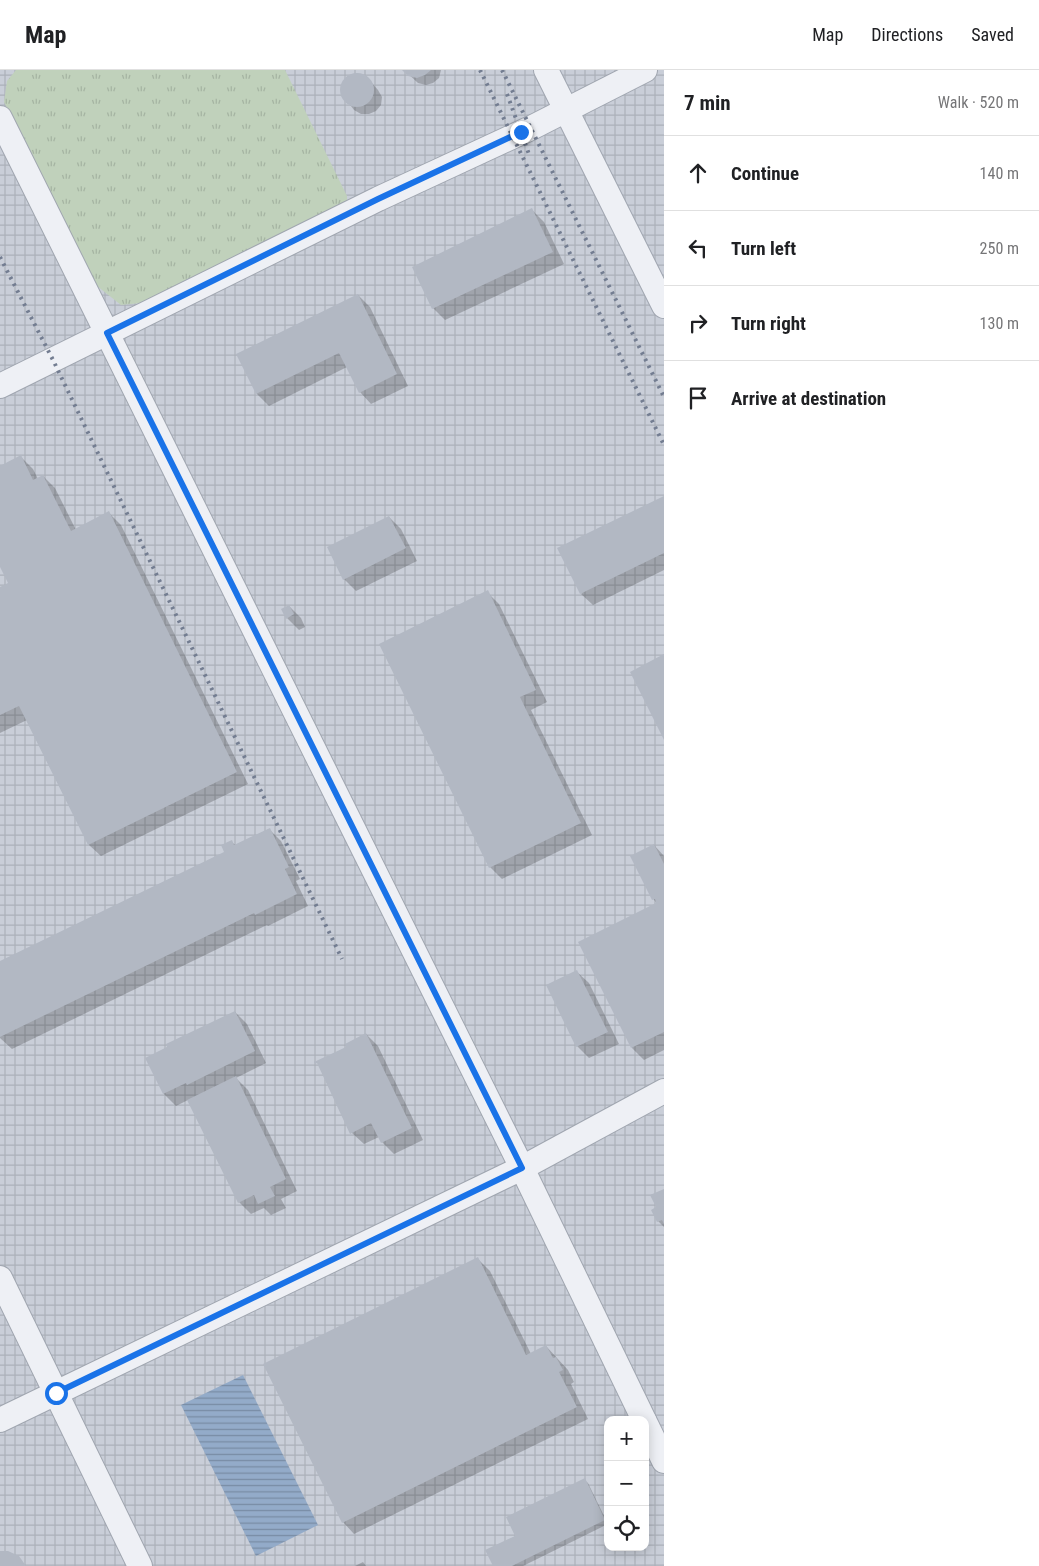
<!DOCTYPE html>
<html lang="en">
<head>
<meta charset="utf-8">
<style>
  :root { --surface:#fff; --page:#f2f2f2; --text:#202124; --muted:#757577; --line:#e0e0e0 }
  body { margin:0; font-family:"Roboto Condensed",sans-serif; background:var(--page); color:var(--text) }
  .controls { position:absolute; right:15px; bottom:15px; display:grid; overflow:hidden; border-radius:10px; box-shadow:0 2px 12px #0003 }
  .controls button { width:45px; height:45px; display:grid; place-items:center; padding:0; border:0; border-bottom:1px solid var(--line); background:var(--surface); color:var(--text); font:25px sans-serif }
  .stop { position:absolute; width:15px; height:15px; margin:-11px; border:4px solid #1a73e8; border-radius:50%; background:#fff }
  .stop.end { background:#1a73e8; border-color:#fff; box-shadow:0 1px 5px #0008 }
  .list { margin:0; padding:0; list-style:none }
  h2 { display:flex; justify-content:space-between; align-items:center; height:65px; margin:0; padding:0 20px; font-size:21px }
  h2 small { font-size:16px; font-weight:400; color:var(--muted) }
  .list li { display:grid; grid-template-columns:32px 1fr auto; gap:15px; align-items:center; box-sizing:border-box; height:75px; padding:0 20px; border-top:1px solid var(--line) }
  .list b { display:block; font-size:19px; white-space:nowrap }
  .list em { font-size:16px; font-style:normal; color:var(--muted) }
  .icon { flex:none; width:28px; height:28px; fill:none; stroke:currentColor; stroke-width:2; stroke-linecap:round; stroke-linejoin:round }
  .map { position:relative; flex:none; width:664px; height:1496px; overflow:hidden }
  header { display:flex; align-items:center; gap:30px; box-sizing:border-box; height:70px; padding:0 25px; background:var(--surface); border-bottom:1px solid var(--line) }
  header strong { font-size:24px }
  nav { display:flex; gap:28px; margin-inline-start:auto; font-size:18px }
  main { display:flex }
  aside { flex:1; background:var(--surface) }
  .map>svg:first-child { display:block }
</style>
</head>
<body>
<header>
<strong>Map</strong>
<nav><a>Map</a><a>Directions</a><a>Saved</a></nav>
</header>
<main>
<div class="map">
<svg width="664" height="1496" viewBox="0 0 664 1496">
  <defs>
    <pattern id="industrial-grid" width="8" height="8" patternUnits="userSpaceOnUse" patternTransform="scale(1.25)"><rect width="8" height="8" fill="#c9ced8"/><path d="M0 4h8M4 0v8" fill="none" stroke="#acb1ba"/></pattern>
    <pattern id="grass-tufts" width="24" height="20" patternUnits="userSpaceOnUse" patternTransform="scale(1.25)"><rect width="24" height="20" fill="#c0d1bb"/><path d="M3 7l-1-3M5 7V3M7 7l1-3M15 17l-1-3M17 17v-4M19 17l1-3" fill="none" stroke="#a5b4a2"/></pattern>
    <pattern id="water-rules" width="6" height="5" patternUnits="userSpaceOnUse" patternTransform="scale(1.25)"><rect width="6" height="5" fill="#93abc9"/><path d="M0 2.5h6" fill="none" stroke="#788ba4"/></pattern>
  </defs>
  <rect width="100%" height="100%" fill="#dbdfe6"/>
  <path fill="url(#industrial-grid)" fill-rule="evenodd" d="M 0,0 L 664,0 L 664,1496 L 0,1496 ZM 608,1350 L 645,1350 L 645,1477 L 608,1477 Z"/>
  <path fill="url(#grass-tufts)" d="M 16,0 L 285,0 L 347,126 L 347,131 L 151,232 L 121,235 L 92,212 L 4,32 L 7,11 Z"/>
  <path fill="url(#water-rules)" d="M 243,1305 L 318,1455 L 256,1486 L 181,1335 Z"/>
  <g fill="#0003">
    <path d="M 404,0 L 441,0 L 439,8 L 433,13 L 426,15 L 418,13 Z"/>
    <path d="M 354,4 L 363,5 L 370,11 L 378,20 L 382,27 L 381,35 L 376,41 L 369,44 L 361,44 L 354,40 L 342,24 L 342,16 L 347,8 Z"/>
    <path d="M 532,140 L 544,152 L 564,194 L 445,250 L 433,238 Z"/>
    <path d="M 358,225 L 370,237 L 408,316 L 371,334 L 360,322 L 347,297 L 269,336 L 257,324 L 238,285 Z"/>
    <path d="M 21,387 L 33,399 L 38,409 L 43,406 L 55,418 L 76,460 L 109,443 L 121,455 L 248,714 L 101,786 L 89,775 L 27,650 L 0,663 L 0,518 L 10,514 L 0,494 L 0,397 Z"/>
    <path d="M 664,427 L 664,500 L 593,535 L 581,524 Z"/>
    <path d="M 389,447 L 401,459 L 417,491 L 356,521 L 344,509 Z"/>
    <path d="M 487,522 L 499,534 L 547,632 L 531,640 L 592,765 L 502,809 L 490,797 Z"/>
    <path d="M 289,536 L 301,548 L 305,557 L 299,560 L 287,548 Z"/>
    <path d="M 269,759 L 281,771 L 300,809 L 296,811 L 308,836 L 268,856 L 267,855 L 12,979 L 0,968 L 0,892 L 226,782 L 231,771 L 236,776 Z"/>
    <path d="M 654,775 L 664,786 L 664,980 L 644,990 L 632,978 L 657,833 L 654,830 L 632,786 Z"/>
    <path d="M 577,902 L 589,913 L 619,974 L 589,988 L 577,976 Z"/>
    <path d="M 235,942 L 247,954 L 266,993 L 236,1008 L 248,1020 L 297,1121 L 281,1129 L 286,1138 L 271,1145 L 264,1138 L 251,1144 L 239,1132 L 188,1030 L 176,1036 L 164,1024 L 147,988 Z"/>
    <path d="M 366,964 L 378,976 L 423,1070 L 394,1084 L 382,1072 L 379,1067 L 364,1074 L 352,1063 L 348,977 Z"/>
    <path d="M 664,1120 L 664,1157 L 658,1151 L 657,1138 Z"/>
    <path d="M 478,1189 L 490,1201 L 531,1284 L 546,1276 L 568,1300 L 574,1312 L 571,1314 L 588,1349 L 354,1464 L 343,1452 Z"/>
    <path d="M 584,1410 L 588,1413 L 608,1454 L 523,1496 L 495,1496 L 517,1466 Z"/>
    <path d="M 363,1492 L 366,1496 L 355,1496 Z"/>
  </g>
  <g fill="#b2b8c3">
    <path d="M 402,0 L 431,0 L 425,5 L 417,8 L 408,6 Z"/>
    <circle cx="357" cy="20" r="17"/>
    <path d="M 532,138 L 553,182 L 432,239 L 412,197 Z"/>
    <path d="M 358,224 L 397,304 L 359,323 L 339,283 L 256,324 L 236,284 Z"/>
    <path d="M 21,385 L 33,410 L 43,405 L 71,461 L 109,441 L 237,702 L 88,775 L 19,636 L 0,645 L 0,517 L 8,513 L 0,497 L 0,396 Z"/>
    <path d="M 664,426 L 664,483 L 580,524 L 557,478 Z"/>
    <path d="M 389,446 L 406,478 L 343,510 L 327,477 Z"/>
    <path d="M 488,520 L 536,620 L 520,627 L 581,753 L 489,798 L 379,574 Z"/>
    <path d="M 289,535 L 294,544 L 286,549 L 281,539 Z"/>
    <path d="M 664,584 L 664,670 L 630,602 Z"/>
    <path d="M 270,758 L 289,797 L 285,799 L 297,824 L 255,845 L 254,843 L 0,967 L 0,891 L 224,782 L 221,775 L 232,770 L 234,775 Z"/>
    <path d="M 654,774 L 664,794 L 664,962 L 631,978 L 578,872 L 656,833 L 655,829 L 652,830 L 630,786 Z"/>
    <path d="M 577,900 L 608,962 L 576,977 L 546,915 Z"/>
    <path d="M 235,941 L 255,981 L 187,1015 L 186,1013 L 163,1024 L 145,988 L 167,977 L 166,974 Z"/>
    <path d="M 366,963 L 412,1058 L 381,1073 L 371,1053 L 350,1064 L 317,993 L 315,994 L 314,992 L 346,977 L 345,974 Z"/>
    <path d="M 236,1006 L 286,1109 L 270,1117 L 275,1126 L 258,1134 L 254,1125 L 238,1133 L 187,1030 Z"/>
    <path d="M 664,1119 L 664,1154 L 662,1150 L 657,1152 L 651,1140 L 656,1137 L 650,1125 Z"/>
    <path d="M 478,1187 L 526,1285 L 546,1275 L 553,1288 L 556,1287 L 563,1300 L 559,1302 L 577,1337 L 342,1453 L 263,1294 Z"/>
    <path d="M 585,1408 L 605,1450 L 512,1496 L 493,1496 L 485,1480 L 515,1466 L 506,1447 Z"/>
    <path d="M 0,1481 L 8,1481 L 19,1486 L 26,1496 L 0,1496 Z"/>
  </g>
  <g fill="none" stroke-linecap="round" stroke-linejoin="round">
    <defs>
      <g id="minor">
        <path d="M 546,0 L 664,236"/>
        <path d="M 0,48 L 522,1098 L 644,1350"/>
        <path d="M 0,316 L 378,129 L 531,58 L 645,0"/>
        <path d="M 0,1208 L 140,1496"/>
        <path d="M 0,1350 L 522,1098 L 664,1021"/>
        <path d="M 645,1352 L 664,1391"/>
      </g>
    </defs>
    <use href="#minor" stroke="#a0a6b0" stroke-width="26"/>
    <use href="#minor" stroke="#eef0f5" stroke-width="24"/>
    <g stroke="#737d91" stroke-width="4" stroke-dasharray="2.5 5" stroke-linecap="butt">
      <path d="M 480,0 L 664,375"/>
      <path d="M 502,0 L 664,327"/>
      <path d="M 507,24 L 530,87"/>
      <path d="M 0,187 L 53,290 L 342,889"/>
    </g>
  </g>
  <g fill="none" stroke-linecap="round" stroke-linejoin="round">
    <path stroke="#1a73e8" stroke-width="6" d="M 56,1323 L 522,1098 L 107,263 L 378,129 L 521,62"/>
  </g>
</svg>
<div class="controls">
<button>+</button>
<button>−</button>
<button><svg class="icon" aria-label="locate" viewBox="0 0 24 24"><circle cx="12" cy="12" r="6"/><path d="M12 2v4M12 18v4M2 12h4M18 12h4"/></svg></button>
</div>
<div class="stop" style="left:56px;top:1323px"></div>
<div class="stop end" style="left:521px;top:62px"></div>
</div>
<aside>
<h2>7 min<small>Walk · 520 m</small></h2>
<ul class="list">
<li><svg class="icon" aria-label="ahead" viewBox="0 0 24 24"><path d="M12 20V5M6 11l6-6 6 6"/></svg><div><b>Continue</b></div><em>140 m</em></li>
<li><svg class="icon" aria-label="left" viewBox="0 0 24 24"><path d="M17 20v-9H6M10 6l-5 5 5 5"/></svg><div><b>Turn left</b></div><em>250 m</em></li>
<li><svg class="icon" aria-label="right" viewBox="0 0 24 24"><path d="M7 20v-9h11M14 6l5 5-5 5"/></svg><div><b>Turn right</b></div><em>130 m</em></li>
<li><svg class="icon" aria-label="arrive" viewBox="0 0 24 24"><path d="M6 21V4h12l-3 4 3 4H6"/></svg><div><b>Arrive at destination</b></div></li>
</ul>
</aside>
</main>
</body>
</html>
